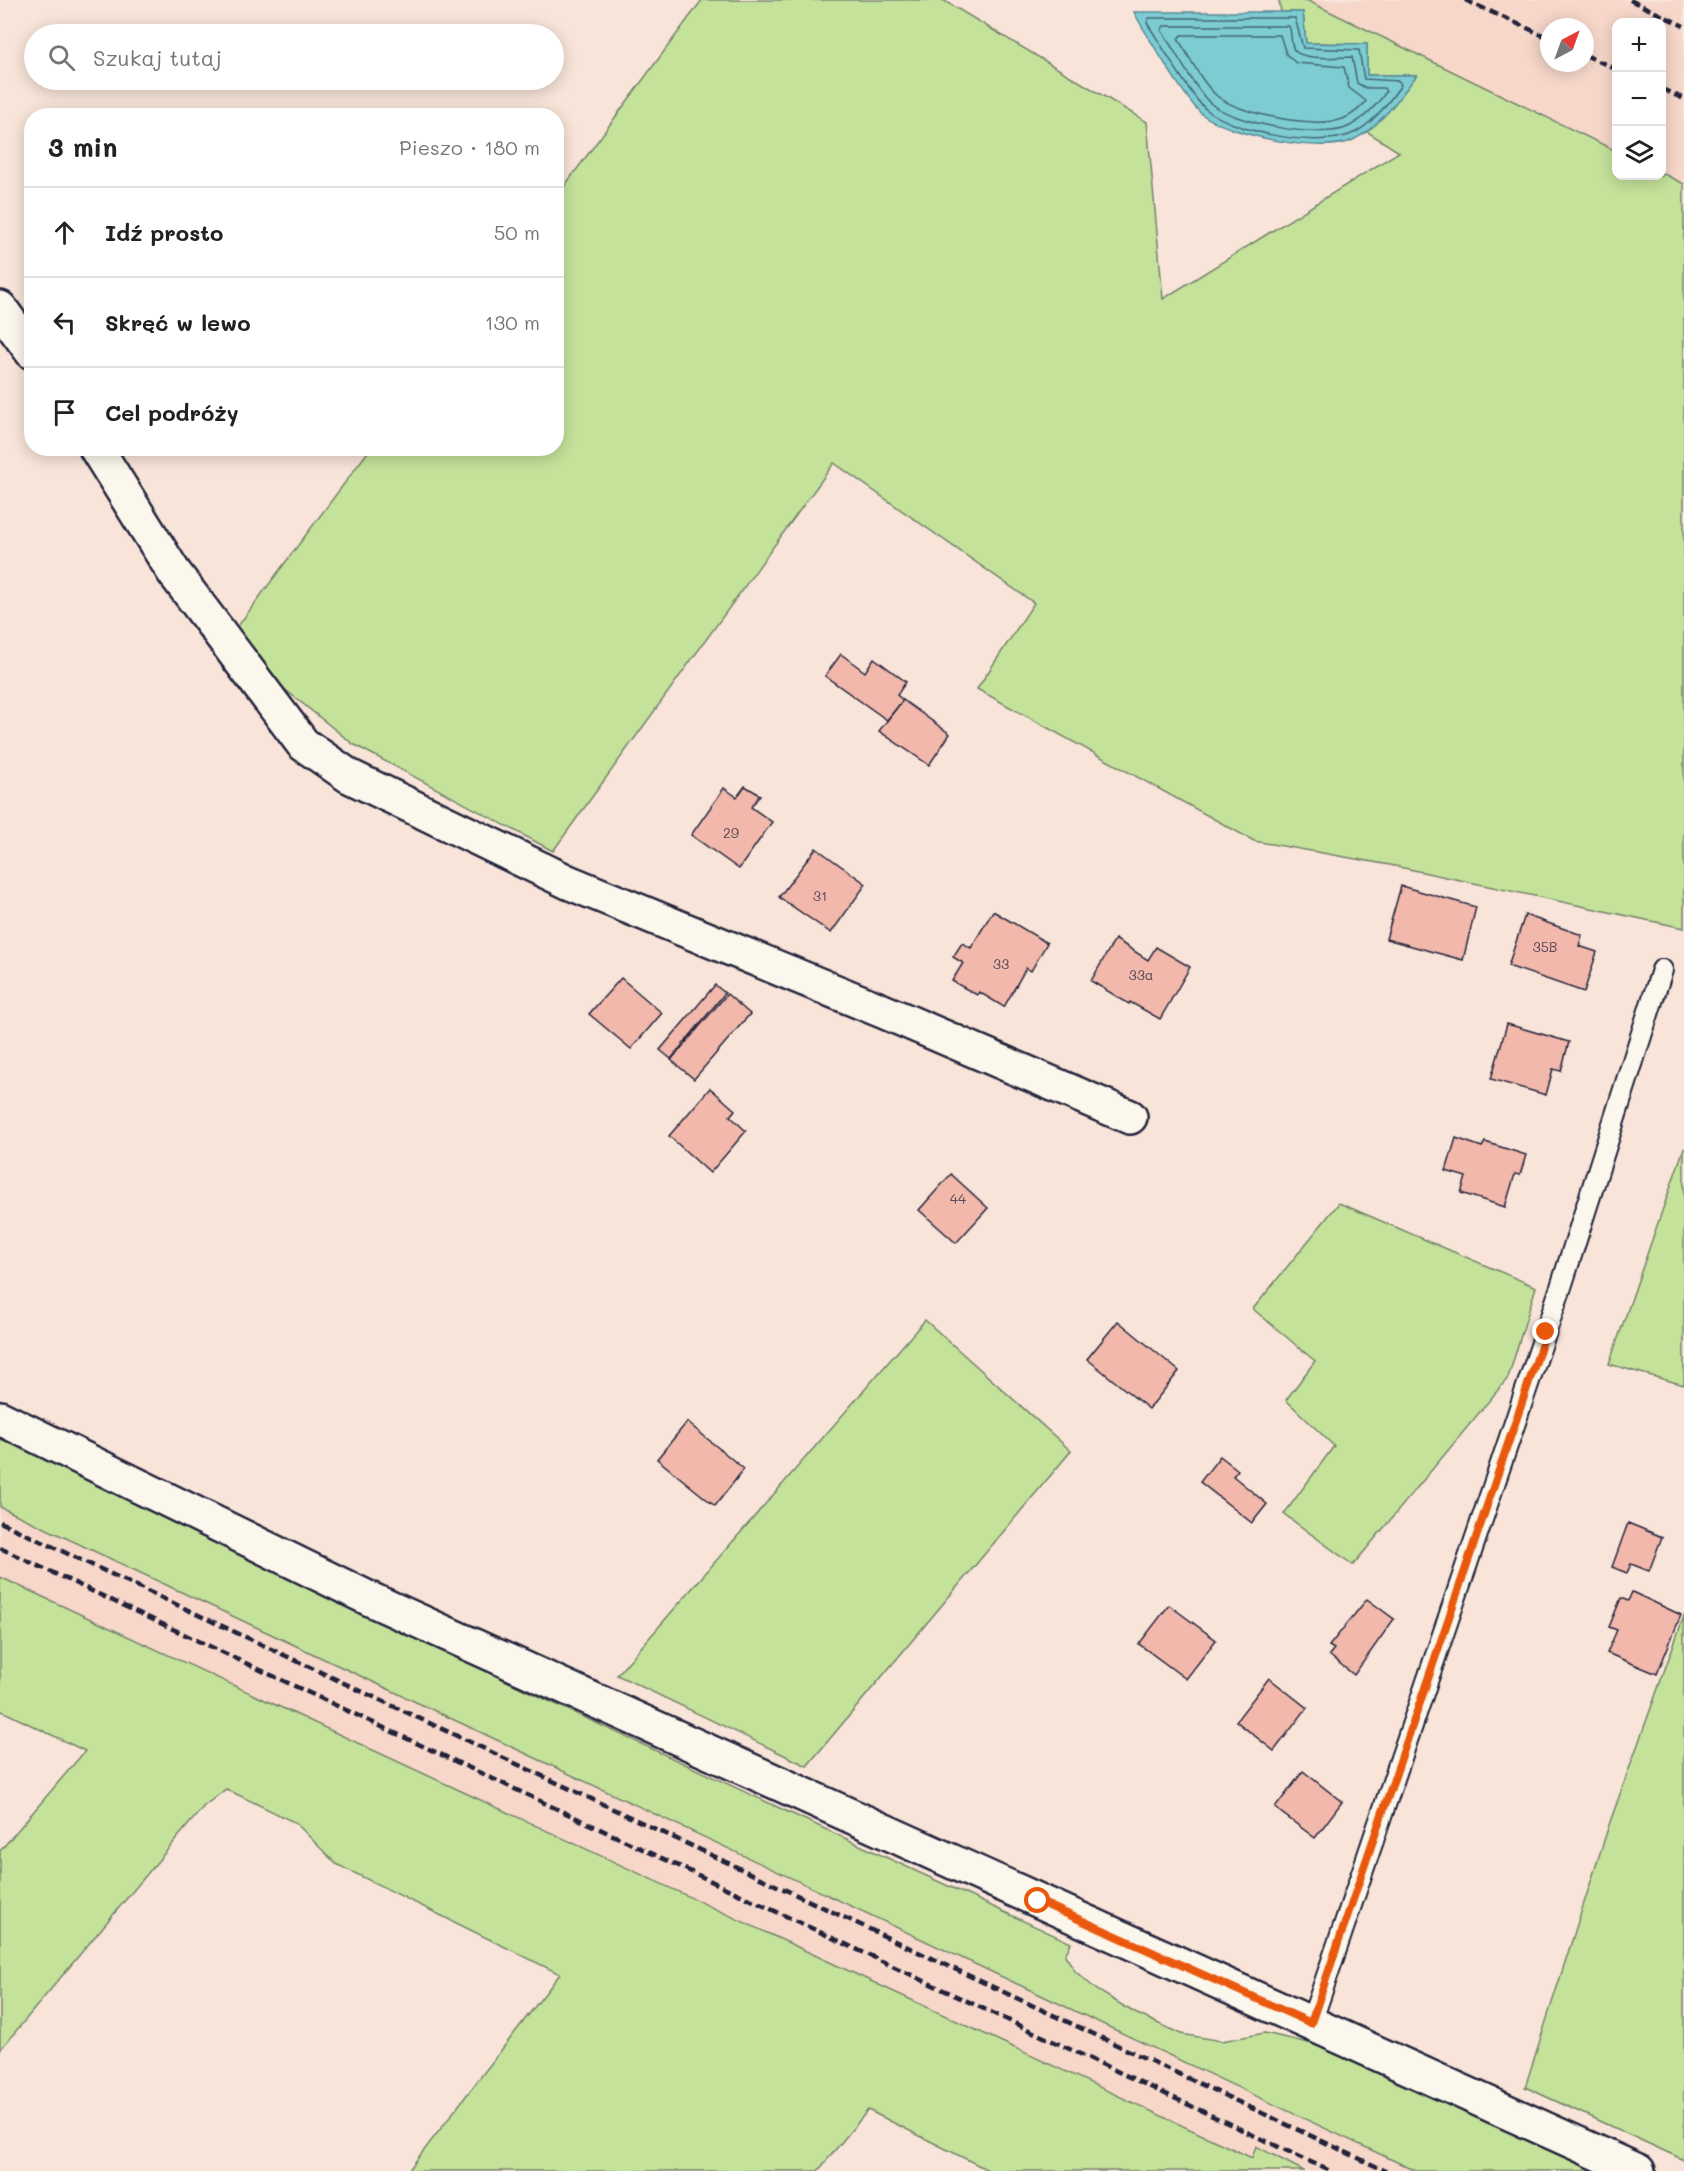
<!DOCTYPE html>
<html lang="pl">
<head>
<meta charset="utf-8">
<style>
  :root { --surface:#fff; --page:#f6f6f6; --text:#222; --muted:#767676; --line:#e0e0e0 }
  body { margin:0; font-family:Mali,sans-serif; background:var(--page); color:var(--text) }
  .controls { position:absolute; right:18px; top:18px; display:grid; overflow:hidden; border-radius:12px; box-shadow:0 3px 15px #0003 }
  .controls button { width:54px; height:54px; display:grid; place-items:center; padding:0; border:0; border-bottom:2px solid var(--line); background:var(--surface); color:var(--text); font:30px sans-serif }
  .compass { position:absolute; left:1540px; top:18px; width:54px; height:54px; border-radius:50%; background:var(--surface); box-shadow:0 3px 15px #0003; rotate:41deg }
  .stop { position:absolute; width:18px; height:18px; margin:-14px; border:4px solid #ea580c; border-radius:50%; background:#fff }
  .stop.end { background:#ea580c; border-color:#fff; box-shadow:0 2px 6px #0008 }
  .list { margin:0; padding:0; list-style:none }
  h2 { display:flex; justify-content:space-between; align-items:center; height:78px; margin:0; padding:0 24px; font-size:26px }
  h2 small { font-size:20px; font-weight:400; color:var(--muted) }
  .list li { display:grid; grid-template-columns:39px 1fr auto; gap:18px; align-items:center; box-sizing:border-box; height:90px; padding:0 24px; border-top:2px solid var(--line) }
  .list b { display:block; font-size:22px; white-space:nowrap }
  .list em { font-size:20px; font-style:normal; color:var(--muted) }
  .icon { flex:none; width:33px; height:33px; fill:none; stroke:currentColor; stroke-width:2; stroke-linecap:round; stroke-linejoin:round }
  .map { position:relative; flex:none; width:1684px; height:2171px; overflow:hidden }
  .search { position:absolute; background:var(--surface); box-shadow:0 3px 15px #0003; left:24px; top:24px; width:540px; height:66px; display:flex; align-items:center; gap:15px; box-sizing:border-box; padding:0 21px; border-radius:33px; color:var(--muted); font-size:22px }
  .panel { position:absolute; background:var(--surface); box-shadow:0 3px 15px #0003; left:24px; top:108px; width:540px; height:348px; border-radius:24px }
  .map>svg:first-child { display:block }
</style>
</head>
<body>
<div class="map">
<svg width="1684" height="2171" viewBox="0 0 1684 2171">
  <rect width="100%" height="100%" fill="#f8e4d8"/>
  <filter id="ink" filterUnits="userSpaceOnUse"><feTurbulence type="fractalNoise" baseFrequency=".0167" numOctaves="2"/><feDisplacementMap in="SourceGraphic" scale="12" xChannelSelector="R" yChannelSelector="G"/><feConvolveMatrix kernelMatrix="1 2 1 2 8 2 1 2 1" color-interpolation-filters="sRGB"/></filter>
  <g filter="url(#ink)">
    <g fill="#f6d7ca" fill-rule="evenodd">
      <path d="M 1306,0 L 1684,0 L 1684,184 L 1662,173 L 1662,22 L 1616,22 L 1616,151 ZM 1549,27 L 1585,27 L 1585,63 L 1549,63 Z"/>
      <path d="M 0,1507 L 1271,2101 L 1416,2171 L 1309,2171 L 1257,2146 L 1252,2159 L 0,1577 Z"/>
    </g>
    <g fill="#c4e29a" stroke="#73826a" stroke-width="1.5">
      <path d="M 702,0 L 943,0 L 1147,122 L 1163,299 L 1399,152 L 1366,131 L 1376,124 L 1417,75 L 1367,75 L 1367,44 L 1306,43 L 1303,12 L 1281,12 L 1279,0 L 1306,0 L 1616,151 L 1616,176 L 1662,176 L 1662,173 L 1684,184 L 1684,928 L 1390,865 L 1254,841 L 977,689 L 1034,603 L 834,463 L 553,851 L 353,744 L 226,642 L 370,449 L 556,448 L 557,196 Z"/>
      <path d="M 1684,1148 L 1684,1385 L 1609,1364 Z"/>
      <path d="M 1339,1203 L 1536,1287 L 1508,1378 L 1353,1565 L 1284,1514 L 1334,1446 L 1286,1400 L 1315,1361 L 1253,1309 Z"/>
      <path d="M 925,1320 L 1071,1451 L 807,1766 L 617,1675 Z"/>
      <path d="M 0,1438 L 538,1696 L 1071,1943 L 1065,1955 L 1075,1971 L 1097,1990 L 1135,2013 L 1181,2034 L 1222,2041 L 1265,2033 L 1326,2047 L 1607,2171 L 1416,2171 L 0,1507 Z"/>
      <path d="M 0,1577 L 1252,2158 L 1256,2146 L 1304,2171 L 990,2171 L 868,2110 L 818,2171 L 408,2171 L 560,1974 L 336,1864 L 296,1823 L 226,1789 L 204,1806 L 0,2050 L 0,1851 L 85,1751 L 0,1710 Z"/>
      <path d="M 1684,1616 L 1684,2160 L 1525,2087 L 1610,1822 Z"/>
    </g>
    <path fill="#7bccd2" stroke="#578896" stroke-width="1.5" d="M 1134,12 L 1303,12 L 1306,43 L 1367,44 L 1367,75 L 1417,75 C 1399,98 1381,126 1353,140 C 1323,155 1230,135 1203,115 C 1189,105 1144,31 1134,12 Z"/>
    <g fill="none" stroke-linecap="round" stroke-linejoin="round">
      <g stroke="#466677" stroke-width="1.5">
        <path d="M 1149,18 L 1295,18 L 1303,48 L 1359,50 L 1364,79 L 1399,81 L 1401,85 C 1389,102 1370,128 1349,135 C 1313,147 1237,133 1207,110 C 1192,99 1160,42 1147,23 Z"/>
        <path d="M 1164,26 L 1289,26 C 1292,33 1290,42 1294,50 C 1302,61 1339,57 1352,57 L 1357,83 L 1366,88 L 1384,88 L 1386,92 C 1376,106 1364,119 1348,127 C 1322,140 1232,123 1210,103 C 1194,88 1175,50 1161,30 Z"/>
        <path d="M 1181,35 L 1280,35 L 1286,54 L 1296,63 L 1344,67 L 1349,88 L 1366,101 C 1361,108 1353,114 1345,118 C 1321,130 1237,114 1217,96 C 1201,82 1190,57 1178,39 Z"/>
      </g>
    </g>
    <g fill="#f2b8ab" stroke="#22223b" stroke-width="1.5">
      <path d="M 841,654 L 865,672 L 874,658 L 906,682 L 897,695 L 903,700 L 887,720 L 825,676 Z"/>
      <path d="M 903,700 L 950,734 L 929,765 L 879,731 Z"/>
      <path d="M 745,786 L 760,795 L 751,807 L 772,822 L 739,869 L 691,835 L 724,788 L 737,797 Z"/>
      <path d="M 816,848 L 866,884 L 831,933 L 779,897 Z"/>
      <path d="M 1401,886 L 1476,907 L 1463,960 L 1386,939 Z"/>
      <path d="M 993,911 L 1047,943 L 1031,971 L 1026,968 L 1004,1007 L 979,992 L 977,995 L 952,981 L 963,963 L 953,957 L 962,943 L 971,948 Z"/>
      <path d="M 1525,915 L 1582,935 L 1579,946 L 1597,952 L 1584,992 L 1508,966 Z"/>
      <path d="M 1115,939 L 1148,960 L 1156,947 L 1190,967 L 1160,1019 L 1130,1002 L 1129,1004 L 1091,981 Z"/>
      <path d="M 621,978 L 662,1013 L 631,1049 L 589,1014 Z"/>
      <path d="M 715,985 L 725,993 L 671,1059 L 660,1050 Z"/>
      <path d="M 727,994 L 750,1014 L 694,1079 L 671,1060 Z"/>
      <path d="M 1507,1024 L 1569,1042 L 1561,1071 L 1553,1069 L 1546,1095 L 1491,1079 Z"/>
      <path d="M 710,1088 L 735,1110 L 730,1116 L 746,1131 L 710,1173 L 669,1136 Z"/>
      <path d="M 1456,1138 L 1482,1147 L 1485,1142 L 1526,1155 L 1520,1175 L 1515,1174 L 1505,1207 L 1461,1193 L 1466,1177 L 1446,1171 Z"/>
      <path d="M 951,1174 L 988,1208 L 956,1243 L 919,1210 Z"/>
      <path d="M 1118,1321 L 1179,1371 L 1149,1409 L 1087,1359 Z"/>
      <path d="M 687,1422 L 744,1469 L 715,1506 L 657,1459 Z"/>
      <path d="M 1220,1456 L 1238,1470 L 1233,1476 L 1267,1504 L 1252,1523 L 1200,1482 Z"/>
      <path d="M 1628,1523 L 1662,1537 L 1649,1571 L 1631,1564 L 1627,1573 L 1612,1567 Z"/>
      <path d="M 1632,1592 L 1681,1615 L 1657,1674 L 1607,1653 L 1617,1630 L 1609,1627 L 1621,1598 L 1628,1601 Z"/>
      <path d="M 1367,1599 L 1394,1619 L 1354,1675 L 1329,1655 L 1334,1649 L 1329,1646 Z"/>
      <path d="M 1169,1605 L 1216,1640 L 1186,1679 L 1139,1644 Z"/>
      <path d="M 1269,1678 L 1307,1708 L 1274,1751 L 1236,1721 Z"/>
      <path d="M 1303,1771 L 1342,1802 L 1315,1838 L 1275,1808 Z"/>
    </g>
    <g fill="none" stroke-linecap="round" stroke-linejoin="round">
      <defs>
        <path id="service" d="M 1311,2023 L 1561,1287 L 1662,970"/>
        <g id="minor">
          <path d="M 0,308 L 32,352"/>
          <path d="M 96,448 L 173,571 L 303,744 L 349,776 L 568,882 L 885,1012 L 1130,1117"/>
          <path d="M 0,1418 L 370,1599 L 1638,2171"/>
        </g>
      </defs>
      <use href="#service" stroke="#22223b" stroke-width="24"/>
      <use href="#minor" stroke="#22223b" stroke-width="38"/>
      <use href="#service" stroke="#fbf7ec" stroke-width="20"/>
      <use href="#minor" stroke="#fbf7ec" stroke-width="33"/>
      <g stroke="#22223b" stroke-width="4.5" stroke-dasharray="9 4.5" stroke-linecap="butt">
        <path d="M 1465,0 L 1549,38"/>
        <path d="M 1630,0 L 1684,26"/>
        <path d="M 1585,55 L 1616,69"/>
        <path d="M 1662,89 L 1684,99"/>
        <path d="M 0,1522 L 1386,2171"/>
        <path d="M 0,1548 L 1330,2171"/>
      </g>
    </g>
  </g>
  <g fill="none" stroke-linecap="round" stroke-linejoin="round" filter="url(#ink)">
    <path stroke="#ea580c" stroke-width="8" d="M 1038,1901 L 1311,2023 L 1546,1332"/>
  </g>
  <g text-anchor="middle" stroke-width="6" stroke-linejoin="round" paint-order="stroke">
    <g font-size="14" fill="#564857">
      <text x="731" y="838">29</text>
      <text x="820" y="901">31</text>
      <text x="1545" y="952">35B</text>
      <text x="1001" y="969">33</text>
      <text x="1141" y="980">33a</text>
      <text x="958" y="1204">44</text>
    </g>
  </g>
</svg>
<div class="controls">
<button>+</button>
<button>−</button>
<button><svg class="icon" aria-label="layers" viewBox="0 0 24 24"><path d="M12 4l9 5-9 5-9-5zM3 14l9 5 9-5"/></svg></button>
</div>
<svg class="compass" viewBox="-18 -18 36 36"><path d="M0-13l5 13h-10z" fill="#e53935"/><path d="M0 13l5-13h-10z" fill="#767676"/></svg>
<div class="stop" style="left:1038px;top:1901px"></div>
<div class="stop end" style="left:1546px;top:1332px"></div>
<div class="search"><svg class="icon" aria-label="search" viewBox="0 0 24 24"><circle cx="10" cy="10" r="6"/><path d="M15 15l6 6"/></svg>Szukaj tutaj</div>
<section class="panel">
<h2>3 min<small>Pieszo · 180 m</small></h2>
<ul class="list">
<li><svg class="icon" aria-label="ahead" viewBox="0 0 24 24"><path d="M12 20V5M6 11l6-6 6 6"/></svg><div><b>Idź prosto</b></div><em>50 m</em></li>
<li><svg class="icon" aria-label="left" viewBox="0 0 24 24"><path d="M17 20v-9H6M10 6l-5 5 5 5"/></svg><div><b>Skręć w lewo</b></div><em>130 m</em></li>
<li><svg class="icon" aria-label="arrive" viewBox="0 0 24 24"><path d="M6 21V4h12l-3 4 3 4H6"/></svg><div><b>Cel podróży</b></div></li>
</ul>
</section>
</div>
</body>
</html>
